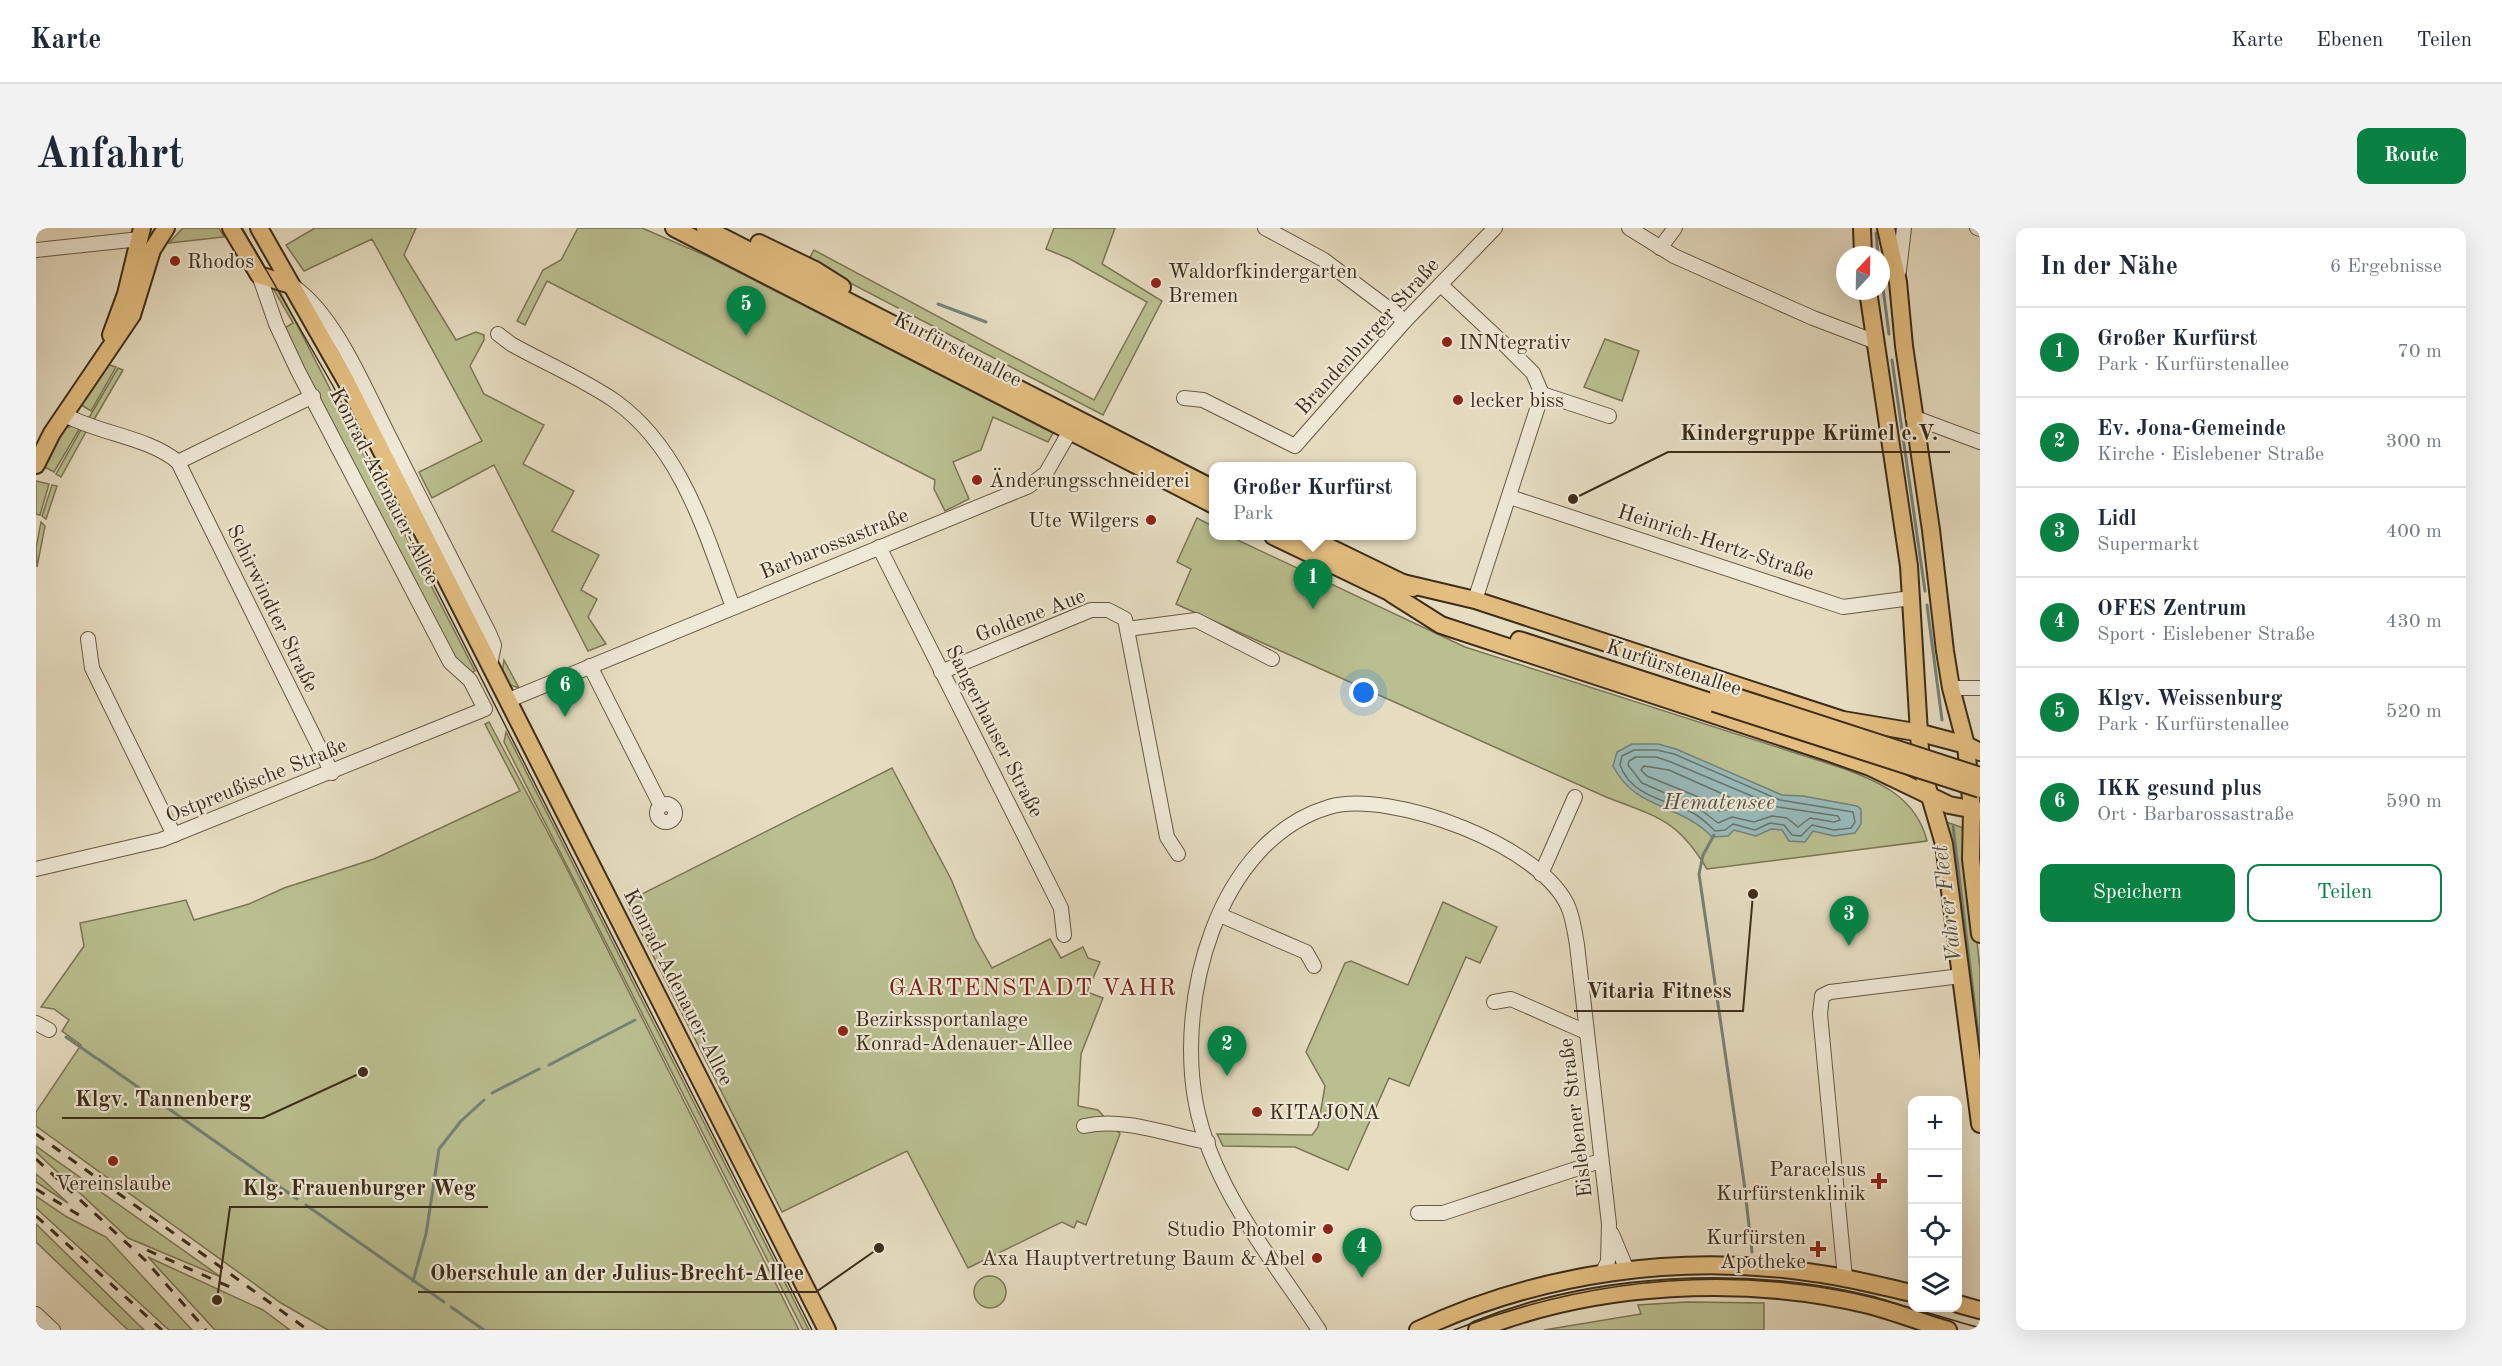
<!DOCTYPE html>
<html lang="de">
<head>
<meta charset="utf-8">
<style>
  :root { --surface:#fff; --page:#f2f2f3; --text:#1f2937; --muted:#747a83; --line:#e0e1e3; --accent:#0b8043 }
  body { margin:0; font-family:"Old Standard TT",serif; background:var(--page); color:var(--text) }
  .controls { position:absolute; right:18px; bottom:18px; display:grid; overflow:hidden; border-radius:12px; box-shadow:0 6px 24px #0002 }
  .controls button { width:54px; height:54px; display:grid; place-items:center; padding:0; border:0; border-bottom:2px solid var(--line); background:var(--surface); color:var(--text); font:30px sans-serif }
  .compass { position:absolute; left:1800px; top:18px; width:54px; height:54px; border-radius:50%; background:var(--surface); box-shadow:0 6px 24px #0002; rotate:22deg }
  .you { position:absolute; left:1328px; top:465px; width:21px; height:21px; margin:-15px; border:4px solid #fff; border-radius:50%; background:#1a73e8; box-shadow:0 0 0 9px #1a73e833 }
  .badge { display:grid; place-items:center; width:39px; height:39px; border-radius:50%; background:var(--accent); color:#fff; font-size:20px; font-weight:700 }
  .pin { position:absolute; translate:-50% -50px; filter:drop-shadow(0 2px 3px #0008) }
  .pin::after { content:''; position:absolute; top:32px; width:21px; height:18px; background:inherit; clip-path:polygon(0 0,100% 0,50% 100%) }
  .popup { position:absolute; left:1173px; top:234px; width:207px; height:78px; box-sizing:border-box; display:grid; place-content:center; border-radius:12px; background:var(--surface); filter:drop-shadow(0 2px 4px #0005); font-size:20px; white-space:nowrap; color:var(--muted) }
  .popup b { font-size:22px; color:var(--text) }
  .popup::after { content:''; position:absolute; left:50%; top:100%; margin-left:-12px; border:12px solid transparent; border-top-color:var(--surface) }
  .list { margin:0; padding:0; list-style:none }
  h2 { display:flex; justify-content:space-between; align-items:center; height:78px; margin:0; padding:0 24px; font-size:26px }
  h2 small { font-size:20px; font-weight:400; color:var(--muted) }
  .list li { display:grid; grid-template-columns:39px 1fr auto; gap:18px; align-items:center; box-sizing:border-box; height:90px; padding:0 24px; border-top:2px solid var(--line) }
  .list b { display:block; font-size:22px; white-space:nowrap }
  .list p { margin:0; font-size:20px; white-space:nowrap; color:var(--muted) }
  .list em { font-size:20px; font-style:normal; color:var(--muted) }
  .actions { display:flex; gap:12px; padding:18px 24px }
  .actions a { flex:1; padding:14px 0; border:2px solid var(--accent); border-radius:12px; text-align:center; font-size:21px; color:var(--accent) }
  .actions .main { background:var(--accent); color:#fff }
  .icon { flex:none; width:33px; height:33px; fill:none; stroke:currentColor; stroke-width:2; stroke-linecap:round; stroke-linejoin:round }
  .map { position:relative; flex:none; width:1944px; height:1102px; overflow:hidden; border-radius:12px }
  header { display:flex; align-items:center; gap:36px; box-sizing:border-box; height:84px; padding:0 30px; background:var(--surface); border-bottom:2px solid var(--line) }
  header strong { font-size:28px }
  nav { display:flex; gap:33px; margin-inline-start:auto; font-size:21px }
  .intro { display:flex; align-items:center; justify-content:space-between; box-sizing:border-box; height:144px; padding:0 36px }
  h1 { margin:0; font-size:42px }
  .button { padding:15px 27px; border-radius:12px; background:var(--accent); color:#fff; font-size:21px; font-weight:700 }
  main { display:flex; gap:36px; padding:0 36px }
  aside { flex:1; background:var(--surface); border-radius:12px; box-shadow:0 6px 24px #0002 }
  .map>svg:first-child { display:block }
</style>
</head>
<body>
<header>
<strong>Karte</strong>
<nav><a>Karte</a><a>Ebenen</a><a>Teilen</a></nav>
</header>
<div class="intro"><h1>Anfahrt</h1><a class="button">Route</a></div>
<main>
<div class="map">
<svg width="1944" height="1102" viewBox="0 0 1944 1102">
  <rect width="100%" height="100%" fill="#e6ddc1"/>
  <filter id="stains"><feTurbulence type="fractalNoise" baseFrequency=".00333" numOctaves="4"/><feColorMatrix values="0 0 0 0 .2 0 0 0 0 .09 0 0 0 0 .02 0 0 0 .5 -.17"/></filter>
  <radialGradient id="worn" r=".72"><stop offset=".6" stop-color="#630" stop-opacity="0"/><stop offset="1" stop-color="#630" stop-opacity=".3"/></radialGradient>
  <g fill="#babf90" stroke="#7b7656" stroke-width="1.5">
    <path d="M 147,0 L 183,0 L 188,9 L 133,15 Z"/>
    <path d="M 279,0 L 380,0 L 368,27 L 420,112 L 440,104 L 448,107 L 448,112 L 434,138 L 448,166 L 508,197 L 487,236 L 538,263 L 516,303 L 563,327 L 545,362 L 561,371 L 552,389 L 570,416 L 552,423 L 458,237 L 396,270 L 383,244 L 446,213 L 336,11 L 268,43 L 250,17 Z"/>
    <path d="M 542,0 L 606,0 L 673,29 L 1017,205 L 1012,214 L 957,189 L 945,222 L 917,234 L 933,271 L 909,283 L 898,261 L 899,252 L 511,53 L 489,97 L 481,93 L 507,42 L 525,32 Z"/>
    <path d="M 1018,0 L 1079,0 L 1066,36 L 1126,73 L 1067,187 L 772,33 L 778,22 L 1058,172 L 1111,74 L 1034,31 L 1010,21 Z"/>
    <path d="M 234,55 L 240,56 L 439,443 L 435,445 L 415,428 L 245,98 L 249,100 L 257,95 Z"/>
    <path d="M 1569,111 L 1603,123 L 1586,173 L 1548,159 Z"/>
    <path d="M 70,136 L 80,139 L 55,183 L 42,175 Z"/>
    <path d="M 82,140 L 87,142 L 56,195 L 51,193 Z"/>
    <path d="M 37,198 L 44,200 L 18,244 L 5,237 L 28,200 Z"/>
    <path d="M 46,200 L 51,202 L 25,249 L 20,246 Z"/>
    <path d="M 0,253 L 13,256 L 4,287 L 0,286 Z"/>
    <path d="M 16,257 L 21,258 L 10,291 L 6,288 Z"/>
    <path d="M 1161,290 L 1178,299 L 1178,308 L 1193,308 L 1429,419 L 1803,539 C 1843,553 1880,569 1891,613 L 1671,641 C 1641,591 1621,589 1570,569 L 1140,376 L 1155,341 L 1141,334 Z"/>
    <path d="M 5,294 L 9,298 L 1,339 L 0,320 Z"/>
    <path d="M 468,432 L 483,460 L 471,456 L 466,446 Z"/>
    <path d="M 453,494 L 528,635 L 763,1102 L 292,1102 L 245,1075 L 0,898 L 0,884 L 45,817 L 26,803 L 33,792 L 18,781 L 5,779 L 48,718 L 44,695 L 150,672 L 158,692 L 213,676 L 248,660 L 338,631 L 484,563 L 449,496 Z"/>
    <path d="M 470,504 L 773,1102 L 767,1102 L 468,514 Z"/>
    <path d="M 856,540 L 915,651 L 939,710 L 956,740 L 1014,711 L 1025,730 L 1047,719 L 1052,730 L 1064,734 L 1051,764 L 1067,770 L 1045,826 L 1042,878 L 1062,882 L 1084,906 L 1050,997 L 1041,993 L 1038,1000 L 1026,994 L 932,1040 L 871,923 L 746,984 L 590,674 Z"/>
    <path d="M 1907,593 L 1928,600 L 1944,740 L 1944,863 Z"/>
    <path d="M 1407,674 L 1461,699 L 1444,735 L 1430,729 L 1373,858 L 1353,850 L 1312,942 L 1259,919 L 1187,918 L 1181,906 L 1276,907 L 1282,899 L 1289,858 L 1270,824 L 1309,735 L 1315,733 L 1372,757 Z"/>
    <path d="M 0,918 L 185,1049 L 92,1010 L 0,924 Z"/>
    <path d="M 0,946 L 5,950 L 32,975 L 0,954 Z"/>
    <path d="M 0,968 L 31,989 L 70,1009 L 156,1102 L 133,1102 L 0,980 Z"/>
    <path d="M 0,996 L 108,1102 L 92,1102 L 0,1014 Z"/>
    <path d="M 112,1029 L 227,1082 L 254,1102 L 179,1102 Z"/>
    <circle cx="954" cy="1064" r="16"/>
    <path d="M 1651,1074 L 1728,1075 L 1728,1102 L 1508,1102 L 1605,1086 L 1602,1077 Z"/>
  </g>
  <path fill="#98baba" stroke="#73827a" stroke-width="1.5" d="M 1596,516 L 1622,516 L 1640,521 L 1746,567 L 1767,568 L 1821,578 L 1825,581 L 1825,596 L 1819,605 L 1798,608 L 1777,603 L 1769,614 L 1753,613 L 1746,602 L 1735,601 L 1720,608 L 1698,602 L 1692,608 L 1676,609 C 1644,575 1600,583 1577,538 L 1581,524 Z"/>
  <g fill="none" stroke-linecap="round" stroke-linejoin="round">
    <g stroke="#6a746a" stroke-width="1.5">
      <path d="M 1598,522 L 1621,522 L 1638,526 L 1744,572 L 1817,584 L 1819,594 L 1815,600 L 1798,602 L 1776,597 L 1765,608 L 1756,607 L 1748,597 L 1734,595 L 1719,602 L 1697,596 L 1689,602 L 1679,603 C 1672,596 1665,589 1657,585 C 1630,572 1595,568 1584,537 L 1586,528 Z"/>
      <path d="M 1600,529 L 1620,529 L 1635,534 L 1742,579 L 1802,588 L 1804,592 L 1798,594 L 1774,590 L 1762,599 L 1751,590 L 1736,588 L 1718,594 L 1696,589 L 1682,595 L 1661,579 L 1606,555 L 1592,537 L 1593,533 Z"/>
      <path d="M 1608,538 L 1633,542 L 1707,575 L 1708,579 L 1683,583 L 1665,570 L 1611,548 L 1605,542 Z"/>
    </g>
    <g stroke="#73827a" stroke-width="3">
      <path d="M 1840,5 L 1842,27"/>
      <path d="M 1845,45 L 1853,106"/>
      <path d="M 902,76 L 950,94"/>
      <path d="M 1856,132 L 1889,363"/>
      <path d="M 1891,377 L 1906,492"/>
      <path d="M 1917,598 L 1944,822"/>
      <path d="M 1678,607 L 1667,627 L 1663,646 L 1708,954 L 1716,1024"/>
      <path d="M 30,809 L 60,830"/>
      <path d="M 62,831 L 261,971"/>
      <path d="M 513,837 L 599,792"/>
      <path d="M 456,865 L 503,841"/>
      <path d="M 270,977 L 408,1074"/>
      <path d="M 377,1053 L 390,1006 L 403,921 L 425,893 L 448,872"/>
      <path d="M 415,1079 L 448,1102"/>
    </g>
    <defs>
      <g id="minor">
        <path d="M 1229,0 L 1288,32 L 1369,93"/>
        <path d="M 1593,0 L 1638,28 L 1777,90 L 1840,114"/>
        <path d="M 1941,0 L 1944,1"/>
        <path d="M 1624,20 L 1639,0"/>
        <path d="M 0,22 L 104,11"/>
        <path d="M 1863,43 L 1868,0"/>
        <path d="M 1405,57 L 1466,114"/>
        <path d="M 257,58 C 301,88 331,166 356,214 C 388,278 421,342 453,405 L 458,417 L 454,437"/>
        <path d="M 462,106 L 475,116 C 509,135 547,151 579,173 C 646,221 669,305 697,379"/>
        <path d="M 1506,166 L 1573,188"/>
        <path d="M 1148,170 L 1167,172 L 1259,218 L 1369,93 L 1459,0"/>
        <path d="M 29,187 C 64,206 112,209 142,234 L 277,168"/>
        <path d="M 1877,189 L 1944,214"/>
        <path d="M 142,234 L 296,545"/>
        <path d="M 1474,269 L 1807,379 L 1875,370"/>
        <path d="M 843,319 L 1025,680 L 1028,707"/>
        <path d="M 1439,372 L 1506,166 L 1497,145 L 1468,116"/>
        <path d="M 1091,401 L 1160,392 L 1236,431"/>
        <path d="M 52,411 L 56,440 L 138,607"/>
        <path d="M 554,438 L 625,578"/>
        <path d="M 905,444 L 1055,382 L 1072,382 L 1089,391 L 1131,609 L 1142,626"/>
        <path d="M 1915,460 L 1944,460"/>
        <path d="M 473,472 L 993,258 L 1010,245 L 1034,203"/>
        <circle cx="630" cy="585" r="9"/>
        <path d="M 0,641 L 125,612 L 449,481 L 434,452 L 414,434 L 262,143 L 240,96 L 223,47"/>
        <path d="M 1505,646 L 1539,569"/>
        <path d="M 1184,687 L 1270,724 L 1278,738"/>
        <path d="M 1458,774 L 1475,771 L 1550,804"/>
        <path d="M 0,795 L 13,802"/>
        <path d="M 1048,898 C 1088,889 1132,907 1172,914"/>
        <path d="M 1382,985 L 1407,985 L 1564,933"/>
        <path d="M 1576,1006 L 1591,1042"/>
        <path d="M 1809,1050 L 1784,786 L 1786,768 L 1794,764 L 1925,748"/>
        <path d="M 0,1086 L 17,1102"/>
        <path d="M 1283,1102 C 1237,1032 1176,960 1160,876 C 1140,773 1180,613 1293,579 C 1354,561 1509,618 1533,681 C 1537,691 1539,705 1541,717 L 1573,996 L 1572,1033 L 1566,1046"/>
      </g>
      <g id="major">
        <path d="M 195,0 L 223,47 L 255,57"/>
        <path d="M 223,0 L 310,153 L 791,1102"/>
        <path d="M 638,0 L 1178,277"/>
        <path d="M 669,0 L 1178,261"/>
        <path d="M 1826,0 L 1827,27"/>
        <path d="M 1850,0 L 1862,54 L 1868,118 L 1895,302 L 1909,423 L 1915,460 L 1930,517 L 1936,582 L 1935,631 L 1944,706"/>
        <path d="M 723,15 L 779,42 L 806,59"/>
        <path d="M 1832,63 L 1873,338 L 1885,538 L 1908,616 L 1944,896"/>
        <path d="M 75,107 L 90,66 L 106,0"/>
        <path d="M 0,237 L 16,205 L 96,87 L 116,22 L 130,0"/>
        <path d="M 1237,308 L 1366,370"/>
        <path d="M 1270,308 L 1377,360"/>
        <path d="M 1367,355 L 1439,372 L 1807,492 L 1885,505 L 1930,517 L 1944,524"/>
        <path d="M 1356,366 L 1405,397 L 1794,525 L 1834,539 L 1913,577 L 1944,583"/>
        <path d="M 1483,412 L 1678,475"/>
        <path d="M 1922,1076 L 1944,1082"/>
        <path d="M 1382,1102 C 1505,1044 1645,1025 1778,1045 C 1811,1049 1844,1058 1876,1065"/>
        <path d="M 1441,1102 C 1559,1054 1709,1047 1833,1077 C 1859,1084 1885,1094 1912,1102"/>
      </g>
    </defs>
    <use href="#minor" stroke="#665944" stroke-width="16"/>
    <use href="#major" stroke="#3c2d1b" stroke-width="20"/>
    <use href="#minor" stroke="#efe9d7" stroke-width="14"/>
    <use href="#major" stroke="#e3be80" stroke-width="16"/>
    <g stroke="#3c2d1b" stroke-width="1.5">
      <path d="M 206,0 L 297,158 L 776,1102"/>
      <path d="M 1418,1102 C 1545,1053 1677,1038 1812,1064 C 1857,1073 1900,1088 1944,1100"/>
    </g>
    <g stroke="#3c2d1b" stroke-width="3" stroke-dasharray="10 10" stroke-linecap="butt">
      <path d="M 0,906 L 272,1102"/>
      <path d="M 0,931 L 110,1033 L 170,1102"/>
      <path d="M 0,961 L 43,987"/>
      <path d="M 0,988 L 126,1102"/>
      <path d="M 111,1022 L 194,1059"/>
    </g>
    <defs>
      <g id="major-bridge">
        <path d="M 1682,463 L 1944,548"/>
        <path d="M 1678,475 L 1944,561"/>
      </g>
    </defs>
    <use href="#major-bridge" stroke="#3c2d1b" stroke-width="20" stroke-linecap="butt"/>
    <use href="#major-bridge" stroke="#e3be80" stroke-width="16"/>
  </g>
  <g fill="#8f2418" stroke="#efe9d7" stroke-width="2">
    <circle cx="139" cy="33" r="6"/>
    <circle cx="1120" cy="55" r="6"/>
    <circle cx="1411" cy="114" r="6"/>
    <circle cx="1422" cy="172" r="6"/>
    <circle cx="941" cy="252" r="6"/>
    <circle cx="1115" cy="292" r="6"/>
    <circle cx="807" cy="803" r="6"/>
    <circle cx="1221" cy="884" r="6"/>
    <circle cx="77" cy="933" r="6"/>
    <path d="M1840 944h6v6h6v6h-6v6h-6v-6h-6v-6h6z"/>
    <circle cx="1292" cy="1001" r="6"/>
    <path d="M1779 1012h6v6h6v6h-6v6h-6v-6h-6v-6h6z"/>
    <circle cx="1281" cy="1030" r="6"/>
  </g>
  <g text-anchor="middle" stroke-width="4.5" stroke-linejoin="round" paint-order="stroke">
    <g font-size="21" fill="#3c2d1b" stroke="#efe9d7" text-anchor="start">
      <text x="151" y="40">Rhodos</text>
      <text x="1132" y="50">Waldorfkindergarten<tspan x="1132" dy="24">Bremen</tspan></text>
      <text x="1423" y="121">INNtegrativ</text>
      <text x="1434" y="179">lecker biss</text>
      <text x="953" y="259">Änderungsschneiderei</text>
      <text x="1103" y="299" text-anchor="end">Ute Wilgers</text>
      <text x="819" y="798">Bezirkssportanlage<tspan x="819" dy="24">Konrad-Adenauer-Allee</tspan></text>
      <text x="1233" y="891">KITAJONA</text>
      <text x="1830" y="948" text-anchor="end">Paracelsus<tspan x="1830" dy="24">Kurfürstenklinik</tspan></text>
      <text x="77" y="962" text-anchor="middle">Vereinslaube</text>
      <text x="1280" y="1008" text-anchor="end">Studio Photomir</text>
      <text x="1770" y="1016" text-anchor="end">Kurfürsten<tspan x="1770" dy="24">Apotheke</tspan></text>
      <text x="1269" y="1037" text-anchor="end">Axa Hauptvertretung Baum &amp; Abel</text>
    </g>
    <g font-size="21" fill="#3c2d1b" stroke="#efe9d7">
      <text transform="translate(1331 108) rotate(-48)" y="7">Brandenburger Straße</text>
      <text transform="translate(922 121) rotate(27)" y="7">Kurfürstenallee</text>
      <text transform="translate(349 258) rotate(63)" y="7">Konrad-Adenauer-Allee</text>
      <text transform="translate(1680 314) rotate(18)" y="7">Heinrich-Hertz-Straße</text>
      <text transform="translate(798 315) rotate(-22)" y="7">Barbarossastraße</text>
      <text transform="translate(237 380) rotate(64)" y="7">Schirwindter Straße</text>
      <text transform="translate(994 387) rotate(-21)" y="7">Goldene Aue</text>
      <text transform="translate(1638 439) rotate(18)" y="7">Kurfürstenallee</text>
      <text transform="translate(959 503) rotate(63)" y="7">Sangerhauser Straße</text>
      <text transform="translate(220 552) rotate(-22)" y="7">Ostpreußische Straße</text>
      <text transform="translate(643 759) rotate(63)" y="7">Konrad-Adenauer-Allee</text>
      <text transform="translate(1539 890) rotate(-97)" y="7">Eislebener Straße</text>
    </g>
    <g font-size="22" font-style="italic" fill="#535043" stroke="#efe9d7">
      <text x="1683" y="581">Hematensee</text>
      <text transform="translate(1910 676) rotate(-97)" y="8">Vahrer Fleet</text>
    </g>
    <g font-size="24" letter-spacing="1.5" fill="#7a1f14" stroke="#efe9d7">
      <text x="997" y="767">GARTENSTADT VAHR</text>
    </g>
  </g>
  <path fill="none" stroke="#3c2d1b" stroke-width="2" d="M1537 271L1632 224H1914M1717 666L1707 783H1538M327 844L227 890H26M181 1072L194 979H452M843 1020L780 1064H382"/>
  <g fill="#3c2d1b" stroke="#efe9d7" stroke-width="2">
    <circle cx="1537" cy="271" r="6"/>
    <circle cx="1717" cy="666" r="6"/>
    <circle cx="327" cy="844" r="6"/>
    <circle cx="181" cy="1072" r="6"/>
    <circle cx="843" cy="1020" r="6"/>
  </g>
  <g font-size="22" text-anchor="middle" font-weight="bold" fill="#3c2d1b" stroke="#efe9d7" stroke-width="4.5" stroke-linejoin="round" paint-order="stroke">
    <text x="1773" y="212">Kindergruppe Krümel e.V.</text>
    <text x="1623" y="770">Vitaria Fitness</text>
    <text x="127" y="878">Klgv. Tannenberg</text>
    <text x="323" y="967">Klg. Frauenburger Weg</text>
    <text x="581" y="1052">Oberschule an der Julius-Brecht-Allee</text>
  </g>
  <rect width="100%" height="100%" filter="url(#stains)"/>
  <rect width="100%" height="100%" fill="url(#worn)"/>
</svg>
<div class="controls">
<button>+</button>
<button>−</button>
<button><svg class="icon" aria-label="locate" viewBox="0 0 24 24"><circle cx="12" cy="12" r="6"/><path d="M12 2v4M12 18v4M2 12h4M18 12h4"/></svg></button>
<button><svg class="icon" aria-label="layers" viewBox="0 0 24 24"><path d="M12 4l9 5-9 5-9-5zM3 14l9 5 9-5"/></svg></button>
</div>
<svg class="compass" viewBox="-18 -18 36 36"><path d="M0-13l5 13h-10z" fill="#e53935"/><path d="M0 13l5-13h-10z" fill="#747a83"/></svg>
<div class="you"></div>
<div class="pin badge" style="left:1277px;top:381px">1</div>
<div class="popup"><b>Großer Kurfürst</b>Park</div>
<div class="pin badge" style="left:1191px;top:848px">2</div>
<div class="pin badge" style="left:1813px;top:718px">3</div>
<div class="pin badge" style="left:1326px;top:1050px">4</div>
<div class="pin badge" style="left:710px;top:108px">5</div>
<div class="pin badge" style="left:529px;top:489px">6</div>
</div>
<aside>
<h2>In der Nähe<small>6 Ergebnisse</small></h2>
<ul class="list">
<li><span class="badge">1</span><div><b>Großer Kurfürst</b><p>Park · Kurfürstenallee</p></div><em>70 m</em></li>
<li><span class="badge">2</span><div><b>Ev. Jona-Gemeinde</b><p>Kirche · Eislebener Straße</p></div><em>300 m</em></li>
<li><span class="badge">3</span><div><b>Lidl</b><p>Supermarkt</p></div><em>400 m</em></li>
<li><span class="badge">4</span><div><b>OFES Zentrum</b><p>Sport · Eislebener Straße</p></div><em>430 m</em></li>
<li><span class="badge">5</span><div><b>Klgv. Weissenburg</b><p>Park · Kurfürstenallee</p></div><em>520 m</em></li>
<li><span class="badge">6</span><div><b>IKK gesund plus</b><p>Ort · Barbarossastraße</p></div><em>590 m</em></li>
</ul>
<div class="actions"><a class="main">Speichern</a><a>Teilen</a></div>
</aside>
</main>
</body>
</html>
